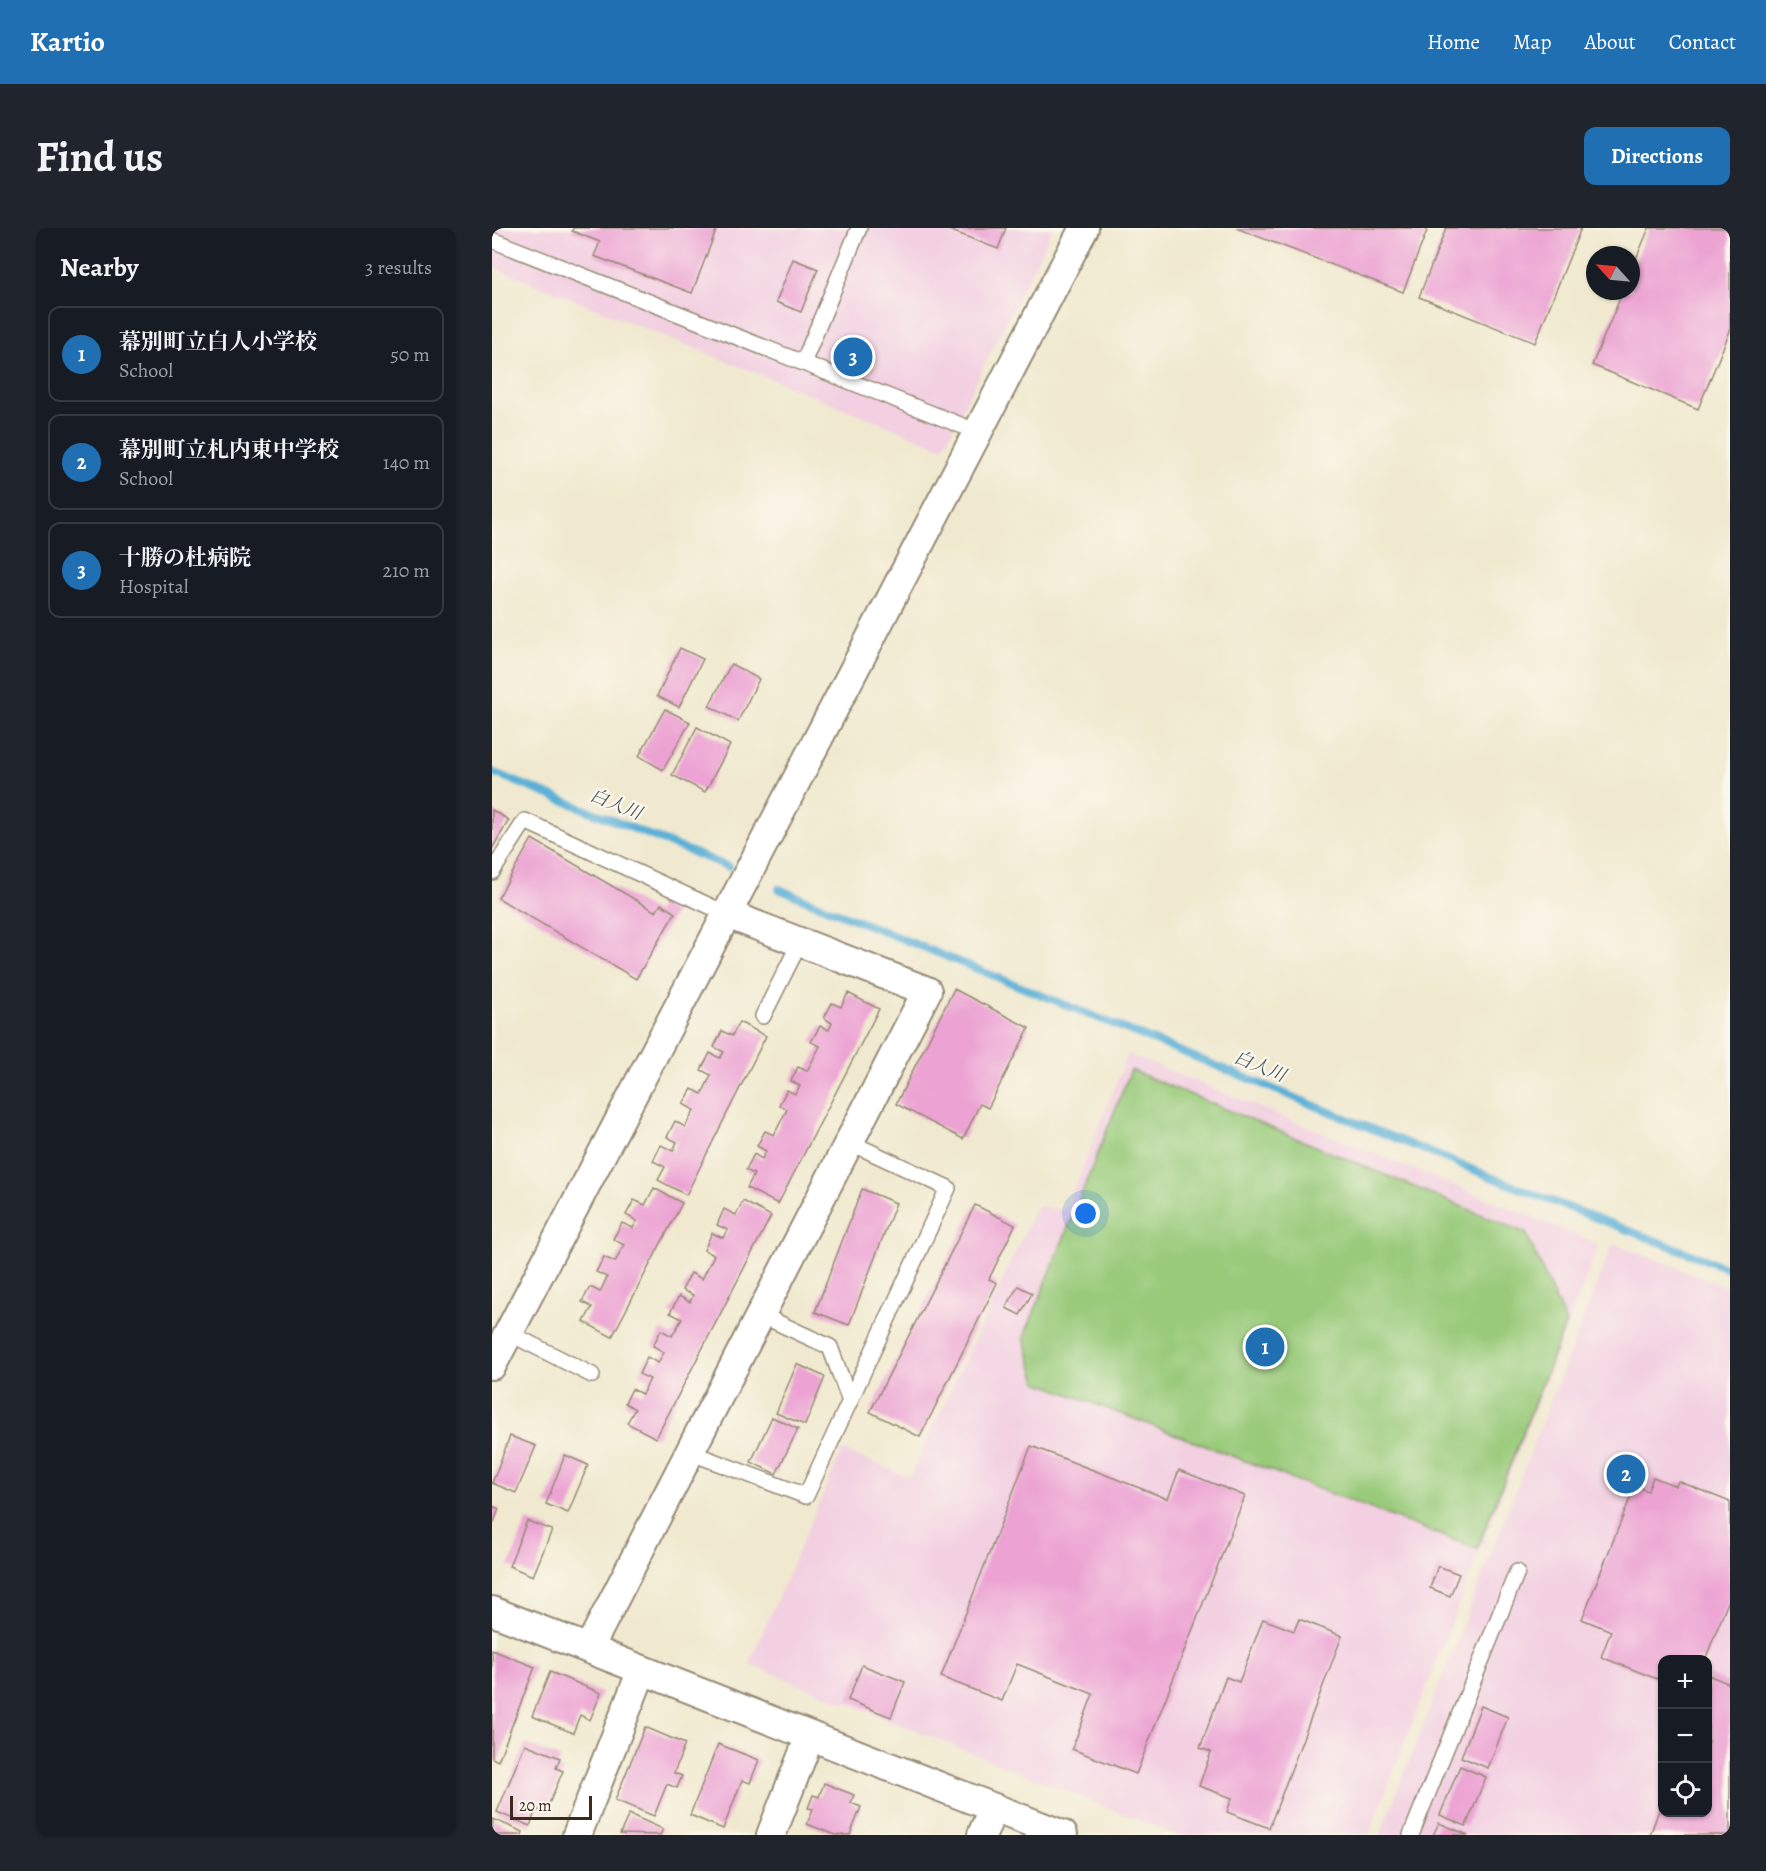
<!DOCTYPE html>
<html lang="en">
<head>
<meta charset="utf-8">
<style>
  :root { --surface:#171b24; --page:#20242c; --text:#f1f3f6; --muted:#9ea1a6; --line:#363941; --accent:#1f6fb2 }
  body { margin:0; font-family:Alegreya,"Noto Serif JP",serif; background:var(--page); color:var(--text) }
  .controls { position:absolute; right:18px; bottom:18px; display:grid; overflow:hidden; border-radius:12px; box-shadow:0 2px 4px #0004 }
  .controls button { width:54px; height:54px; display:grid; place-items:center; padding:0; border:0; border-bottom:2px solid var(--line); background:var(--surface); color:var(--text); font:30px sans-serif }
  .compass { position:absolute; left:1094px; top:18px; width:54px; height:54px; border-radius:50%; background:var(--surface); box-shadow:0 2px 4px #0004; rotate:297deg }
  .scale { position:absolute; left:18px; bottom:15px; width:82px; box-sizing:border-box; padding-left:6px; border:3px solid #3b2a1e; border-top:0; font-size:16px; line-height:21px; white-space:nowrap; color:#3b2a1e; -webkit-text-stroke:4px #fbf7ec; paint-order:stroke }
  .you { position:absolute; left:594px; top:986px; width:21px; height:21px; margin:-15px; border:4px solid #fff; border-radius:50%; background:#1a73e8; box-shadow:0 0 0 9px #1a73e833 }
  .badge { display:grid; place-items:center; width:39px; height:39px; border-radius:50%; background:var(--accent); color:#fff; font-size:20px; font-weight:700 }
  .pin { position:absolute; translate:-50% -50%; border:3px solid #fff; box-shadow:0 2px 6px #0006 }
  .list { margin:0; padding:0; list-style:none }
  h2 { display:flex; justify-content:space-between; align-items:center; height:78px; margin:0; padding:0 24px; font-size:26px }
  h2 small { font-size:20px; font-weight:400; color:var(--muted) }
  .list li { display:grid; grid-template-columns:39px 1fr auto; gap:18px; align-items:center; box-sizing:border-box; height:96px; margin:0 12px 12px; padding:0 12px; border:2px solid var(--line); border-radius:12px }
  .list b { display:block; font-size:22px; white-space:nowrap }
  .list p { margin:0; font-size:20px; white-space:nowrap; color:var(--muted) }
  .list em { font-size:20px; font-style:normal; color:var(--muted) }
  .icon { flex:none; width:33px; height:33px; fill:none; stroke:currentColor; stroke-width:2; stroke-linecap:round; stroke-linejoin:round }
  .map { position:relative; flex:none; width:1238px; height:1607px; overflow:hidden; border-radius:12px }
  header { display:flex; align-items:center; gap:36px; box-sizing:border-box; height:84px; padding:0 30px; background:var(--accent); color:#fff }
  header strong { font-size:28px }
  nav { display:flex; gap:33px; margin-inline-start:auto; font-size:21px }
  .intro { display:flex; align-items:center; justify-content:space-between; box-sizing:border-box; height:144px; padding:0 36px }
  h1 { margin:0; font-size:42px }
  .button { padding:15px 27px; border-radius:12px; background:var(--accent); color:#fff; font-size:21px; font-weight:700 }
  main { display:flex; gap:36px; padding:0 36px }
  aside { flex:1; background:var(--surface); border-radius:12px; box-shadow:0 2px 4px #0004 }
  .map>svg:first-child { display:block }
</style>
</head>
<body>
<header>
<strong>Kartio</strong>
<nav><a>Home</a><a>Map</a><a>About</a><a>Contact</a></nav>
</header>
<div class="intro"><h1>Find us</h1><a class="button">Directions</a></div>
<main>
<aside>
<h2>Nearby<small>3 results</small></h2>
<ul class="list">
<li><span class="badge">1</span><div><b>幕別町立白人小学校</b><p>School</p></div><em>50 m</em></li>
<li><span class="badge">2</span><div><b>幕別町立札内東中学校</b><p>School</p></div><em>140 m</em></li>
<li><span class="badge">3</span><div><b>十勝の杜病院</b><p>Hospital</p></div><em>210 m</em></li>
</ul>
</aside>
<div class="map">
<svg width="1238" height="1607" viewBox="0 0 1238 1607">
  <rect width="100%" height="100%" fill="#fbf7ec"/>
  <filter id="ink" filterUnits="userSpaceOnUse"><feTurbulence type="fractalNoise" baseFrequency=".0167" numOctaves="2"/><feDisplacementMap in="SourceGraphic" scale="12" xChannelSelector="R" yChannelSelector="G"/><feConvolveMatrix kernelMatrix="1 2 1 2 8 2 1 2 1" color-interpolation-filters="sRGB"/></filter>
  <filter id="wash" filterUnits="userSpaceOnUse"><feTurbulence type="fractalNoise" baseFrequency=".008" numOctaves="4" result="noise"/><feDisplacementMap in="SourceGraphic" scale="24" xChannelSelector="R" yChannelSelector="G"/><feGaussianBlur stdDeviation="1.35" result="paint"/><feColorMatrix in="noise" values="0 0 0 0 0 0 0 0 0 0 0 0 0 0 0 0 0 1.4 0 .05"/><feComposite in="paint" operator="in"/></filter>
  <g filter="url(#wash)">
    <rect width="100%" height="100%" fill="#f0e9cf"/>
    <g fill="#f2cfe1" fill-rule="evenodd">
      <path d="M 0,0 L 561,0 L 451,220 L 0,39 Z"/>
      <path d="M 636,826 L 1107,1016 L 877,1607 L 684,1607 L 257,1436 L 350,1222 L 418,1249 L 545,978 L 574,982 Z"/>
      <path d="M 1121,1015 L 1238,1060 L 1238,1607 L 888,1607 ZM 1170,1432 L 1216,1432 L 1216,1584 L 1170,1584 Z"/>
    </g>
    <path fill="#98ca79" stroke="#6a7a4c" stroke-width="1.5" d="M 639,842 L 1034,1005 L 1074,1095 L 985,1321 L 545,1154 L 532,1109 Z"/>
    <g fill="none" stroke-linecap="round" stroke-linejoin="round">
      <g stroke="#5bb0d7" stroke-width="8">
        <path d="M 0,544 L 237,639"/>
        <path d="M 287,661 L 1041,966 L 1238,1041"/>
      </g>
    </g>
    <g id="blocks">
      <g fill="#eca3d3">
        <path d="M 81,0 L 225,0 L 200,65 L 102,28 L 108,14 L 80,3 Z"/>
        <path d="M 452,0 L 514,0 L 506,21 Z"/>
        <path d="M 744,0 L 936,0 L 911,64 Z"/>
        <path d="M 954,0 L 1089,0 L 1043,115 L 927,69 Z"/>
        <path d="M 1157,0 L 1238,0 L 1238,103 L 1206,181 L 1100,137 L 1131,63 L 1139,63 L 1139,43 Z"/>
        <path d="M 301,31 L 326,41 L 309,84 L 284,74 Z"/>
        <path d="M 188,420 L 211,431 L 187,479 L 165,468 Z"/>
        <path d="M 239,436 L 267,451 L 246,493 L 217,478 Z"/>
        <path d="M 173,481 L 198,494 L 171,542 L 147,528 Z"/>
        <path d="M 205,499 L 238,517 L 213,564 L 180,547 Z"/>
        <path d="M 0,582 L 17,592 L 0,621 Z"/>
        <path d="M 40,611 L 164,684 L 169,676 L 183,685 L 144,751 L 6,670 Z"/>
        <path d="M 462,761 L 537,800 L 496,880 L 488,876 L 471,911 L 404,876 Z"/>
        <path d="M 356,765 L 387,781 L 286,976 L 255,960 L 262,946 L 254,942 L 262,926 L 270,931 L 274,923 L 265,918 L 273,903 L 282,907 L 295,881 L 287,877 L 295,862 L 303,866 L 308,858 L 299,853 L 306,839 L 315,843 L 328,818 L 319,814 L 328,798 L 337,802 L 340,795 L 332,790 L 340,775 L 349,779 Z"/>
        <path d="M 247,794 L 274,808 L 194,967 L 166,952 L 173,939 L 161,933 L 169,917 L 181,923 L 185,914 L 175,909 L 183,893 L 193,899 L 202,882 L 191,876 L 200,861 L 210,866 L 219,847 L 209,842 L 218,825 L 228,830 L 232,824 L 222,819 L 230,803 L 240,808 Z"/>
        <path d="M 162,960 L 190,975 L 120,1109 L 92,1094 L 100,1079 L 90,1074 L 98,1059 L 108,1064 L 115,1049 L 104,1044 L 112,1029 L 123,1034 L 132,1017 L 121,1011 L 130,995 L 141,1000 L 145,993 L 134,987 L 142,972 L 153,977 Z"/>
        <path d="M 370,961 L 404,975 L 357,1097 L 323,1084 Z"/>
        <path d="M 251,973 L 279,988 L 164,1210 L 135,1195 L 143,1181 L 133,1175 L 140,1161 L 150,1166 L 158,1151 L 147,1146 L 155,1129 L 166,1135 L 172,1124 L 161,1118 L 169,1102 L 180,1108 L 190,1091 L 178,1085 L 187,1068 L 198,1074 L 201,1067 L 190,1062 L 199,1045 L 210,1051 L 222,1027 L 212,1022 L 220,1005 L 231,1010 L 236,1002 L 225,997 L 232,981 L 244,987 Z"/>
        <path d="M 483,977 L 523,997 L 497,1051 L 505,1055 L 428,1209 L 378,1184 Z"/>
        <path d="M 526,1058 L 540,1065 L 528,1087 L 514,1080 Z"/>
        <path d="M 305,1136 L 333,1149 L 313,1197 L 284,1185 Z"/>
        <path d="M 280,1189 L 306,1201 L 284,1246 L 259,1234 Z"/>
        <path d="M 18,1208 L 44,1218 L 24,1265 L 0,1255 Z"/>
        <path d="M 539,1218 L 676,1271 L 687,1242 L 753,1268 L 644,1546 L 580,1521 L 601,1466 L 525,1436 L 510,1473 L 449,1449 Z"/>
        <path d="M 73,1227 L 96,1237 L 76,1285 L 54,1276 Z"/>
        <path d="M 1161,1249 L 1184,1258 L 1186,1253 L 1238,1274 L 1238,1369 L 1213,1432 L 1170,1432 L 1170,1453 L 1109,1429 L 1119,1403 L 1090,1391 L 1143,1258 L 1156,1263 Z"/>
        <path d="M 0,1278 L 7,1281 L 0,1299 Z"/>
        <path d="M 35,1293 L 60,1302 L 41,1348 L 17,1338 Z"/>
        <path d="M 946,1338 L 967,1346 L 958,1368 L 938,1360 Z"/>
        <path d="M 771,1391 L 802,1403 L 807,1391 L 850,1408 L 777,1600 L 735,1584 L 740,1570 L 707,1558 L 719,1524 L 708,1520 L 734,1449 L 747,1454 Z"/>
        <path d="M 0,1422 L 43,1439 L 6,1533 L 0,1530 Z"/>
        <path d="M 370,1437 L 413,1454 L 399,1489 L 356,1472 Z"/>
        <path d="M 58,1444 L 109,1465 L 98,1492 L 88,1487 L 81,1505 L 40,1488 Z"/>
        <path d="M 1216,1447 L 1238,1456 L 1238,1607 L 1158,1607 L 1170,1574 L 1170,1584 L 1216,1584 Z"/>
        <path d="M 989,1478 L 1016,1489 L 996,1540 L 969,1529 Z"/>
        <path d="M 153,1499 L 193,1516 L 182,1545 L 190,1548 L 185,1560 L 175,1556 L 162,1588 L 123,1572 Z"/>
        <path d="M 33,1516 L 68,1530 L 64,1540 L 71,1543 L 53,1585 L 44,1581 L 38,1598 L 5,1584 Z"/>
        <path d="M 226,1516 L 267,1532 L 258,1555 L 250,1552 L 231,1601 L 198,1587 Z"/>
        <path d="M 968,1538 L 994,1549 L 974,1598 L 948,1587 Z"/>
        <path d="M 332,1555 L 362,1567 L 359,1575 L 369,1579 L 358,1607 L 343,1607 L 315,1596 L 321,1581 L 316,1580 L 321,1567 L 327,1569 Z"/>
        <path d="M 137,1586 L 171,1601 L 168,1607 L 128,1606 Z"/>
        <path d="M 1,1591 L 31,1604 L 30,1607 L 0,1607 Z"/>
        <path d="M 947,1595 L 976,1607 L 941,1607 Z"/>
      </g>
    </g>
  </g>
  <g filter="url(#ink)">
    <use href="#blocks" fill-opacity="0" stroke="#968a76" stroke-width="1.5"/>
    <g fill="none" stroke-linecap="round" stroke-linejoin="round">
      <defs>
        <g id="service">
          <path d="M 0,12 L 486,204"/>
          <path d="M 311,135 L 367,0"/>
          <path d="M 0,644 L 33,593 L 235,686"/>
          <path d="M 271,788 L 308,714"/>
          <path d="M 267,1086 L 338,1119 L 358,1173"/>
          <path d="M 17,1105 L 100,1147"/>
          <path d="M 197,1224 L 314,1268 L 456,960 L 357,914"/>
          <path d="M 919,1607 L 1025,1344"/>
        </g>
        <g id="minor">
          <path d="M 0,1137 L 592,0"/>
          <path d="M 0,1383 L 571,1607"/>
          <path d="M 97,1420 L 435,763 L 235,686"/>
          <path d="M 85,1607 L 150,1442"/>
          <path d="M 279,1607 L 318,1508"/>
          <path d="M 490,1607 L 501,1580"/>
        </g>
      </defs>
      <use href="#service" stroke="#968a76" stroke-width="18"/>
      <use href="#minor" stroke="#968a76" stroke-width="32"/>
      <use href="#service" stroke="#fff" stroke-width="15"/>
      <use href="#minor" stroke="#fff" stroke-width="28"/>
    </g>
  </g>
  <g text-anchor="middle" stroke-width="4.5" stroke-linejoin="round" paint-order="stroke">
    <g font-size="18" font-style="italic" fill="#46595f" stroke="#fbf7ec">
      <text transform="translate(124 576) rotate(22)" y="6">白人川</text>
      <text transform="translate(768 838) rotate(22)" y="6">白人川</text>
    </g>
  </g>
</svg>
<div class="controls">
<button>+</button>
<button>−</button>
<button><svg class="icon" aria-label="locate" viewBox="0 0 24 24"><circle cx="12" cy="12" r="6"/><path d="M12 2v4M12 18v4M2 12h4M18 12h4"/></svg></button>
</div>
<svg class="compass" viewBox="-18 -18 36 36"><path d="M0-13l5 13h-10z" fill="#e53935"/><path d="M0 13l5-13h-10z" fill="#9ea1a6"/></svg>
<div class="scale">20 m</div>
<div class="you"></div>
<div class="pin badge" style="left:773px;top:1119px">1</div>
<div class="pin badge" style="left:1134px;top:1246px">2</div>
<div class="pin badge" style="left:361px;top:129px">3</div>
</div>
</main>
</body>
</html>
